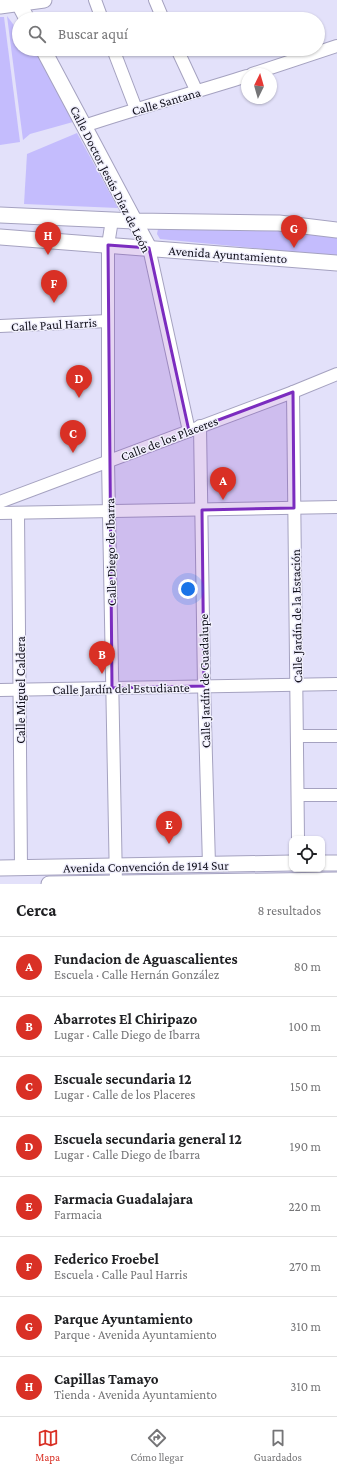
<!DOCTYPE html>
<html lang="es">
<head>
<meta charset="utf-8">
<style>
  :root { --surface:#fff; --page:#f2f2f2; --text:#202124; --muted:#757577; --line:#e0e0e0; --accent:#d93025 }
  body { margin:0; font-family:"Crimson Pro",serif; background:var(--page); color:var(--text) }
  .controls { position:absolute; right:12px; bottom:12px; display:grid; overflow:hidden; border-radius:8px; box-shadow:0 1px 3px #0004 }
  .controls button { width:36px; height:36px; display:grid; place-items:center; padding:0; border:0; border-bottom:1px solid var(--line); background:var(--surface); color:var(--text); font:20px sans-serif }
  .compass { position:absolute; left:241px; top:68px; width:36px; height:36px; border-radius:50%; background:var(--surface); box-shadow:0 1px 3px #0004; rotate:5deg }
  .you { position:absolute; left:188px; top:589px; width:14px; height:14px; margin:-10px; border:3px solid #fff; border-radius:50%; background:#1a73e8; box-shadow:0 0 0 6px #1a73e833 }
  .badge { display:grid; place-items:center; width:26px; height:26px; border-radius:50%; background:var(--accent); color:#fff; font-size:13px; font-weight:700 }
  .pin { position:absolute; translate:-50% -33px; filter:drop-shadow(0 1px 2px #0008) }
  .pin::after { content:''; position:absolute; top:21px; width:14px; height:12px; background:inherit; clip-path:polygon(0 0,100% 0,50% 100%) }
  .list { margin:0; padding:0; list-style:none }
  h2 { display:flex; justify-content:space-between; align-items:center; height:52px; margin:0; padding:0 16px; font-size:17px }
  h2 small { font-size:13px; font-weight:400; color:var(--muted) }
  .list li { display:grid; grid-template-columns:26px 1fr auto; gap:12px; align-items:center; box-sizing:border-box; height:60px; padding:0 16px; border-top:1px solid var(--line) }
  .list b { display:block; font-size:15px; white-space:nowrap }
  .list p { margin:0; font-size:13px; white-space:nowrap; color:var(--muted) }
  .list em { font-size:13px; font-style:normal; color:var(--muted) }
  .icon { flex:none; width:22px; height:22px; fill:none; stroke:currentColor; stroke-width:2; stroke-linecap:round; stroke-linejoin:round }
  .map { position:relative; flex:none; width:337px; height:884px; overflow:hidden }
  .search { position:absolute; background:var(--surface); box-shadow:0 1px 3px #0004; left:12px; right:12px; top:12px; height:44px; display:flex; align-items:center; gap:10px; box-sizing:border-box; padding:0 14px; border-radius:22px; color:var(--muted); font-size:15px }
  .sheet { height:532px; background:var(--surface) }
  nav { display:flex; justify-content:space-around; align-items:center; box-sizing:border-box; height:56px; border-top:1px solid var(--line); background:var(--surface); font-size:11px; color:var(--muted) }
  nav a { display:grid; justify-items:center; gap:2px }
  nav .on { color:var(--accent) }
  .map>svg:first-child { display:block }
</style>
</head>
<body>
<div class="map">
<svg width="337" height="884" viewBox="0 0 337 884">
  <rect width="100%" height="100%" fill="#e3e1fa"/>
  <g fill="#c4bcfd">
    <path d="M 7,16 L 19,32 L 19,49 L 32,49 L 43,64 L 73,122 L 30,134 L 23,140 Z"/>
    <path d="M 0,17 L 4,17 L 20,142 L 0,145 Z"/>
    <path d="M 77,133 L 118,208 L 24,204 L 27,154 Z"/>
    <path d="M 163,228 L 286,229 L 337,236 L 337,256 L 160,239 L 157,234 L 158,229 Z"/>
  </g>
  <g fill="none" stroke-linecap="round" stroke-linejoin="round">
    <defs>
      <g id="minor">
        <path d="M 95,0 L 102,19"/>
        <path d="M 155,0 L 163,19"/>
        <path d="M 113,49 L 136,109"/>
        <path d="M 177,49 L 197,92"/>
        <path d="M 252,74 L 337,46"/>
        <path d="M 84,126 C 138,108 193,93 247,76"/>
        <path d="M 112,220 L 108,245 L 108,461 L 116,884"/>
        <path d="M 149,248 L 189,431"/>
        <path d="M 0,326 L 108,321"/>
        <path d="M 293,392 L 298,839"/>
        <path d="M 200,426 L 204,686 L 209,865"/>
        <path d="M 0,502 L 293,392 L 337,374"/>
        <path d="M 0,513 L 337,507"/>
        <path d="M 18,513 L 21,868"/>
        <path d="M 0,690 L 337,684"/>
        <path d="M 297,736 L 337,736"/>
        <path d="M 298,795 L 337,795"/>
      </g>
      <g id="major">
        <path d="M 17,0 L 27,19"/>
        <path d="M 0,6 L 44,0"/>
        <path d="M 43,49 L 149,248"/>
        <path d="M 0,215 L 135,221 L 279,223 L 337,230"/>
        <path d="M 0,237 L 337,263"/>
        <path d="M 322,863 L 337,863"/>
        <path d="M 0,868 L 292,863"/>
        <path d="M 49,884 L 337,880"/>
      </g>
    </defs>
    <use href="#minor" stroke="#a5a2c0" stroke-width="14"/>
    <use href="#major" stroke="#a5a2c0" stroke-width="17"/>
    <use href="#minor" stroke="#fff" stroke-width="12"/>
    <use href="#major" stroke="#fff" stroke-width="15"/>
  </g>
  <path fill="#7b2cbf" fill-opacity="0.2" stroke="#7b2cbf" stroke-width="3" stroke-linejoin="round" d="M 108,245 L 149,248 L 189,431 L 293,392 L 294,508 L 202,510 L 204,686 L 112,688 Z"/>
  <g text-anchor="middle" stroke-width="3" stroke-linejoin="round" paint-order="stroke">
    <g font-size="13" fill="#11101b" stroke="#f1f0fd">
      <text transform="translate(166 101) rotate(-16)" y="5">Calle Santana</text>
      <text transform="translate(111 179) rotate(63)" y="5">Calle Doctor Jesús Díaz de León</text>
      <text transform="translate(228 254) rotate(4)" y="5">Avenida Ayuntamiento</text>
      <text transform="translate(54 324) rotate(-3)" y="5">Calle Paul Harris</text>
      <text transform="translate(169 438) rotate(-21)" y="5">Calle de los Placeres</text>
      <text transform="translate(110 552) rotate(-91)" y="5">Calle Diego de Ibarra</text>
      <text transform="translate(296 616) rotate(-91)" y="5">Calle Jardín de la Estación</text>
      <text transform="translate(204 681) rotate(-91)" y="5">Calle Jardín de Guadalupe</text>
      <text transform="translate(121 688) rotate(-1)" y="5">Calle Jardín del Estudiante</text>
      <text transform="translate(20 690) rotate(-90)" y="5">Calle Miguel Caldera</text>
      <text transform="translate(146 866) rotate(-1)" y="5">Avenida Convención de 1914 Sur</text>
    </g>
  </g>
</svg>
<div class="controls">
<button><svg class="icon" aria-label="locate" viewBox="0 0 24 24"><circle cx="12" cy="12" r="6"/><path d="M12 2v4M12 18v4M2 12h4M18 12h4"/></svg></button>
</div>
<svg class="compass" viewBox="-18 -18 36 36"><path d="M0-13l5 13h-10z" fill="#e53935"/><path d="M0 13l5-13h-10z" fill="#757577"/></svg>
<div class="you"></div>
<div class="pin badge" style="left:223px;top:500px">A</div>
<div class="pin badge" style="left:102px;top:674px">B</div>
<div class="pin badge" style="left:73px;top:453px">C</div>
<div class="pin badge" style="left:79px;top:398px">D</div>
<div class="pin badge" style="left:169px;top:844px">E</div>
<div class="pin badge" style="left:54px;top:303px">F</div>
<div class="pin badge" style="left:294px;top:248px">G</div>
<div class="pin badge" style="left:48px;top:255px">H</div>
<div class="search"><svg class="icon" aria-label="search" viewBox="0 0 24 24"><circle cx="10" cy="10" r="6"/><path d="M15 15l6 6"/></svg>Buscar aquí</div>
</div>
<section class="sheet">
<h2>Cerca<small>8 resultados</small></h2>
<ul class="list">
<li><span class="badge">A</span><div><b>Fundacion de Aguascalientes</b><p>Escuela · Calle Hernán González</p></div><em>80 m</em></li>
<li><span class="badge">B</span><div><b>Abarrotes El Chiripazo</b><p>Lugar · Calle Diego de Ibarra</p></div><em>100 m</em></li>
<li><span class="badge">C</span><div><b>Escuale secundaria 12</b><p>Lugar · Calle de los Placeres</p></div><em>150 m</em></li>
<li><span class="badge">D</span><div><b>Escuela secundaria general 12</b><p>Lugar · Calle Diego de Ibarra</p></div><em>190 m</em></li>
<li><span class="badge">E</span><div><b>Farmacia Guadalajara</b><p>Farmacia</p></div><em>220 m</em></li>
<li><span class="badge">F</span><div><b>Federico Froebel</b><p>Escuela · Calle Paul Harris</p></div><em>270 m</em></li>
<li><span class="badge">G</span><div><b>Parque Ayuntamiento</b><p>Parque · Avenida Ayuntamiento</p></div><em>310 m</em></li>
<li><span class="badge">H</span><div><b>Capillas Tamayo</b><p>Tienda · Avenida Ayuntamiento</p></div><em>310 m</em></li>
</ul>
</section>
<nav>
<a class="on"><svg class="icon" aria-label="map" viewBox="0 0 24 24"><path d="M3 6l6-2 6 2 6-2v14l-6 2-6-2-6 2zM9 4v14M15 6v14"/></svg>Mapa</a>
<a><svg class="icon" aria-label="directions" viewBox="0 0 24 24"><path d="M12 3l9 9-9 9-9-9zM9 14v-3h6M13 9l2 2-2 2"/></svg>Cómo llegar</a>
<a><svg class="icon" aria-label="saved" viewBox="0 0 24 24"><path d="M7 4h10v16l-5-4-5 4z"/></svg>Guardados</a>
</nav>
</body>
</html>
